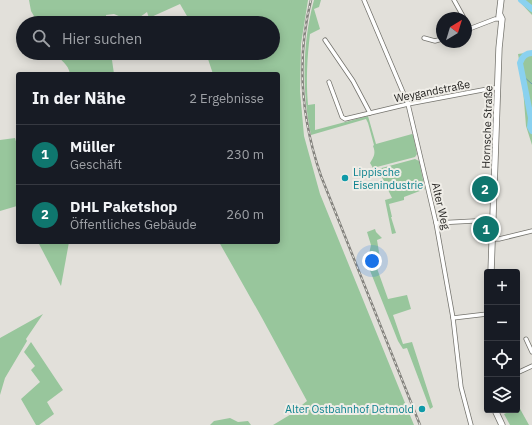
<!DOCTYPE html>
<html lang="de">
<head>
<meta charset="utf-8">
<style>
  :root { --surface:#171b24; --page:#20242c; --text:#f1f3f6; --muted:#9ea1a6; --line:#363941; --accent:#0f766e }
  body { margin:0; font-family:"IBM Plex Sans",sans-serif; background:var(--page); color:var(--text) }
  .controls { position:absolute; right:12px; bottom:12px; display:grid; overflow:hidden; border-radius:4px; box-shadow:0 2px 10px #0003 }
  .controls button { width:36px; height:36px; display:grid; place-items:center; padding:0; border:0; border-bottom:1px solid var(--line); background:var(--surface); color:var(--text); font:20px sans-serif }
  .compass { position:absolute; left:436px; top:12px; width:36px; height:36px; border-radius:50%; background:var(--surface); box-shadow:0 2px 10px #0003; rotate:38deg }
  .you { position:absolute; left:372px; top:261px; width:14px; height:14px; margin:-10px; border:3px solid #fff; border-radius:50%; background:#1a73e8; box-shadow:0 0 0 6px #1a73e833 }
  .badge { display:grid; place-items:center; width:26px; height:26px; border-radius:50%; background:var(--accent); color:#fff; font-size:13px; font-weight:700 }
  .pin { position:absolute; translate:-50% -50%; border:2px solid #fff; box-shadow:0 1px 4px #0006 }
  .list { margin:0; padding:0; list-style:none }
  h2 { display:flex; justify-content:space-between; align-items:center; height:52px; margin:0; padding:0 16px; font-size:17px }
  h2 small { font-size:13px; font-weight:400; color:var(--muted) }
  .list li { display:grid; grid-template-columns:26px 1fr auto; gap:12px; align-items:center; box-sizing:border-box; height:60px; padding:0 16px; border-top:1px solid var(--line) }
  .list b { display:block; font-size:15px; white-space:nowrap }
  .list p { margin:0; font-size:13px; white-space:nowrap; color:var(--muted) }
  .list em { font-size:13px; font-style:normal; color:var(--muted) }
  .icon { flex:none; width:22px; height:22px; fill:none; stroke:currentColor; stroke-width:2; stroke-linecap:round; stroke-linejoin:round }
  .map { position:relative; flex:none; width:532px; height:425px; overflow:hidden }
  .search { position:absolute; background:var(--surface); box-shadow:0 2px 10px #0003; left:16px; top:16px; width:264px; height:44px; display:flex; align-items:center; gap:10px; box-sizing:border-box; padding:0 14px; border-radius:22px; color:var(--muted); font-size:15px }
  .panel { position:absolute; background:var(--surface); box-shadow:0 2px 10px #0003; left:16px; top:72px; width:264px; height:172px; border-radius:4px }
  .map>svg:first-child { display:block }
</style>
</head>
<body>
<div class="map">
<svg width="532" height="425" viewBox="0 0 532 425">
  <rect width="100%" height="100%" fill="#e2e0da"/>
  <g fill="#98c69c">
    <path d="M 29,0 L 308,0 L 301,44 L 300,91 L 304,136 L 320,194 L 414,425 L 273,425 L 303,407 L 302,405 L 307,401 L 262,318 L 219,242 L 278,242 L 278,74 L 213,74 L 206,53 L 273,53 L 273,23 L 191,23 L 180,4 L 149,18 L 147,12 L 133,22 L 114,14 L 106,15 L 107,23 L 38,23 L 31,11 Z"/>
    <path d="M 314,0 L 321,0 L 319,7 L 314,9 L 320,29 L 310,34 C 307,58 306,81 308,105 L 315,104 L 315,130 L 368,116 L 376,144 L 412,134 L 413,135 L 417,154 L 415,157 L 373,168 L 370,163 C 374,157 376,153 373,146 L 374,145 L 368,123 L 366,119 L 311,135 C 302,91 302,44 314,0 Z"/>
    <path d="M 518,0 L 532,0 L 532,15 Z"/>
    <path d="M 532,52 L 532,145 L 526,126 L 522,76 L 518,54 Z"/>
    <path d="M 56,53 L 111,53 L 114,74 L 70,74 C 68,63 61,62 56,53 Z"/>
    <path d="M 15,138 L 18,148 L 18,207 L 17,206 L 0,211 L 0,140 Z"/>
    <path d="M 415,159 L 419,161 L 425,189 L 404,197 L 404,200 L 389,204 L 392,217 L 391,217 L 396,233 L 392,234 L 385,200 L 392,198 L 378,169 Z"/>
    <path d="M 375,229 L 376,232 L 382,238 L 377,240 L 380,258 L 374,260 L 388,299 L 407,295 L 411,309 L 393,315 L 403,344 L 412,342 L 433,407 L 430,409 L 407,348 L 403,349 L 398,341 L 367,263 L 371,245 L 367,232 Z"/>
    <path d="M 38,242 L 69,242 L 61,286 Z"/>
    <path d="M 43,314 L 26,339 L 27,341 L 5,378 L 0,395 L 0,338 Z"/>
    <path d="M 31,342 L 63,390 L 47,402 L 54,414 L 39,425 L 36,425 L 21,399 L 40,382 L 31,370 L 35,366 L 24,352 Z"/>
    <path d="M 519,407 L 529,425 L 510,425 L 504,414 L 513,410 L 517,410 L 517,408 Z"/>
    <path d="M 230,418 L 238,422 L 248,421 L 251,425 L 210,425 L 214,421 Z"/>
  </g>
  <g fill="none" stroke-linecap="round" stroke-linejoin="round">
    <path stroke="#699aaf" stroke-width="1" d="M 523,76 L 532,84"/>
    <g stroke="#8ad1ef" stroke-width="6">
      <path d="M 521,0 L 532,9"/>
      <path d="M 532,53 C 526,53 522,57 520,63 L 531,118 L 530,127 L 532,131"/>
    </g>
    <defs>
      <g id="minor">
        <path d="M 364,0 L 408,104 L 436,223 L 453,318 L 461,387 L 471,425"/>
        <path d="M 454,0 L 464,18"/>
        <path d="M 466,23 L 469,29 L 495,19 L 501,19"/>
        <path d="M 424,38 L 435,41 L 442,39"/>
        <path d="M 325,40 L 353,81 L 370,113"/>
        <path d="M 329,82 L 342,117 L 345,119 L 408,104 L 493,88 L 498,88"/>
        <path d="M 436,223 L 493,220"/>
        <path d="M 492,239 L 499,239 L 532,231"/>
        <path d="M 453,318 L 487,314"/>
        <path d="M 526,339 L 532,352"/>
        <path d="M 517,373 L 532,366"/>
      </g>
      <g id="secondary">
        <path d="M 499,17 L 501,0"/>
        <path d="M 491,272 L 499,48 L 502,19 L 500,15"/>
        <path d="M 495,410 L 502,425"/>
      </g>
    </defs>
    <use href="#minor" stroke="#74736d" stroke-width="5"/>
    <use href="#secondary" stroke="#74736d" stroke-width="7"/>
    <use href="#minor" stroke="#fff" stroke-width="3.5"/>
    <use href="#secondary" stroke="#fff" stroke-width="5.5"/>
    <defs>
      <path id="rail" d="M 311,0 C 296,60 301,118 321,176 L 420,425"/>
    </defs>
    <use href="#rail" stroke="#84837e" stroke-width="2.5"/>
    <use href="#rail" stroke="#efede7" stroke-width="1" stroke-dasharray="3" stroke-linecap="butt"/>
  </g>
  <g fill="#0f9aa8" stroke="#efede7" stroke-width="1.5">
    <circle cx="345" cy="178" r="4"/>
    <circle cx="422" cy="409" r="4"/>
  </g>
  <g text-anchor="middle" stroke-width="4" stroke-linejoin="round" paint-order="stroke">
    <g font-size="11" fill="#1c1b19" stroke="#efede7">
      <text transform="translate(432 91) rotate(-11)" y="4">Weygandstraße</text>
      <text transform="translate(487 127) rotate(-88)" y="4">Hornsche Straße</text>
      <text transform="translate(441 206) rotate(77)" y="4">Alter Weg</text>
    </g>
    <g font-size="11" fill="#0d838f" stroke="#efede7" text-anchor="start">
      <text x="353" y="176">Lippische<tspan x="353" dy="13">Eisenindustrie</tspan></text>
      <text x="414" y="413" text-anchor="end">Alter Ostbahnhof Detmold</text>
    </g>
  </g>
</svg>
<div class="controls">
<button>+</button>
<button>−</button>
<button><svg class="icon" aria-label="locate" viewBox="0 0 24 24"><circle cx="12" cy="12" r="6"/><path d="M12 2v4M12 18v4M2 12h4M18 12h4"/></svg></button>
<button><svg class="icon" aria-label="layers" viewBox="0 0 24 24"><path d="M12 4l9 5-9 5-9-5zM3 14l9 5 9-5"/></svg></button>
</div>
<svg class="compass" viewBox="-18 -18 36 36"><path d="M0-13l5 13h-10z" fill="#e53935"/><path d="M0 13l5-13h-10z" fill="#9ea1a6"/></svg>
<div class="you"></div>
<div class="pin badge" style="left:486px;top:229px">1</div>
<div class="pin badge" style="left:485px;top:189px">2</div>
<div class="search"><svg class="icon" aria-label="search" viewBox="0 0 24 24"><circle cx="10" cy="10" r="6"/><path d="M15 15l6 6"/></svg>Hier suchen</div>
<section class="panel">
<h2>In der Nähe<small>2 Ergebnisse</small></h2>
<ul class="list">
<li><span class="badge">1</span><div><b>Müller</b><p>Geschäft</p></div><em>230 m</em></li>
<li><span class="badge">2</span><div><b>DHL Paketshop</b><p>Öffentliches Gebäude</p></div><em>260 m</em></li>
</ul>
</section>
</div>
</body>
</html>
